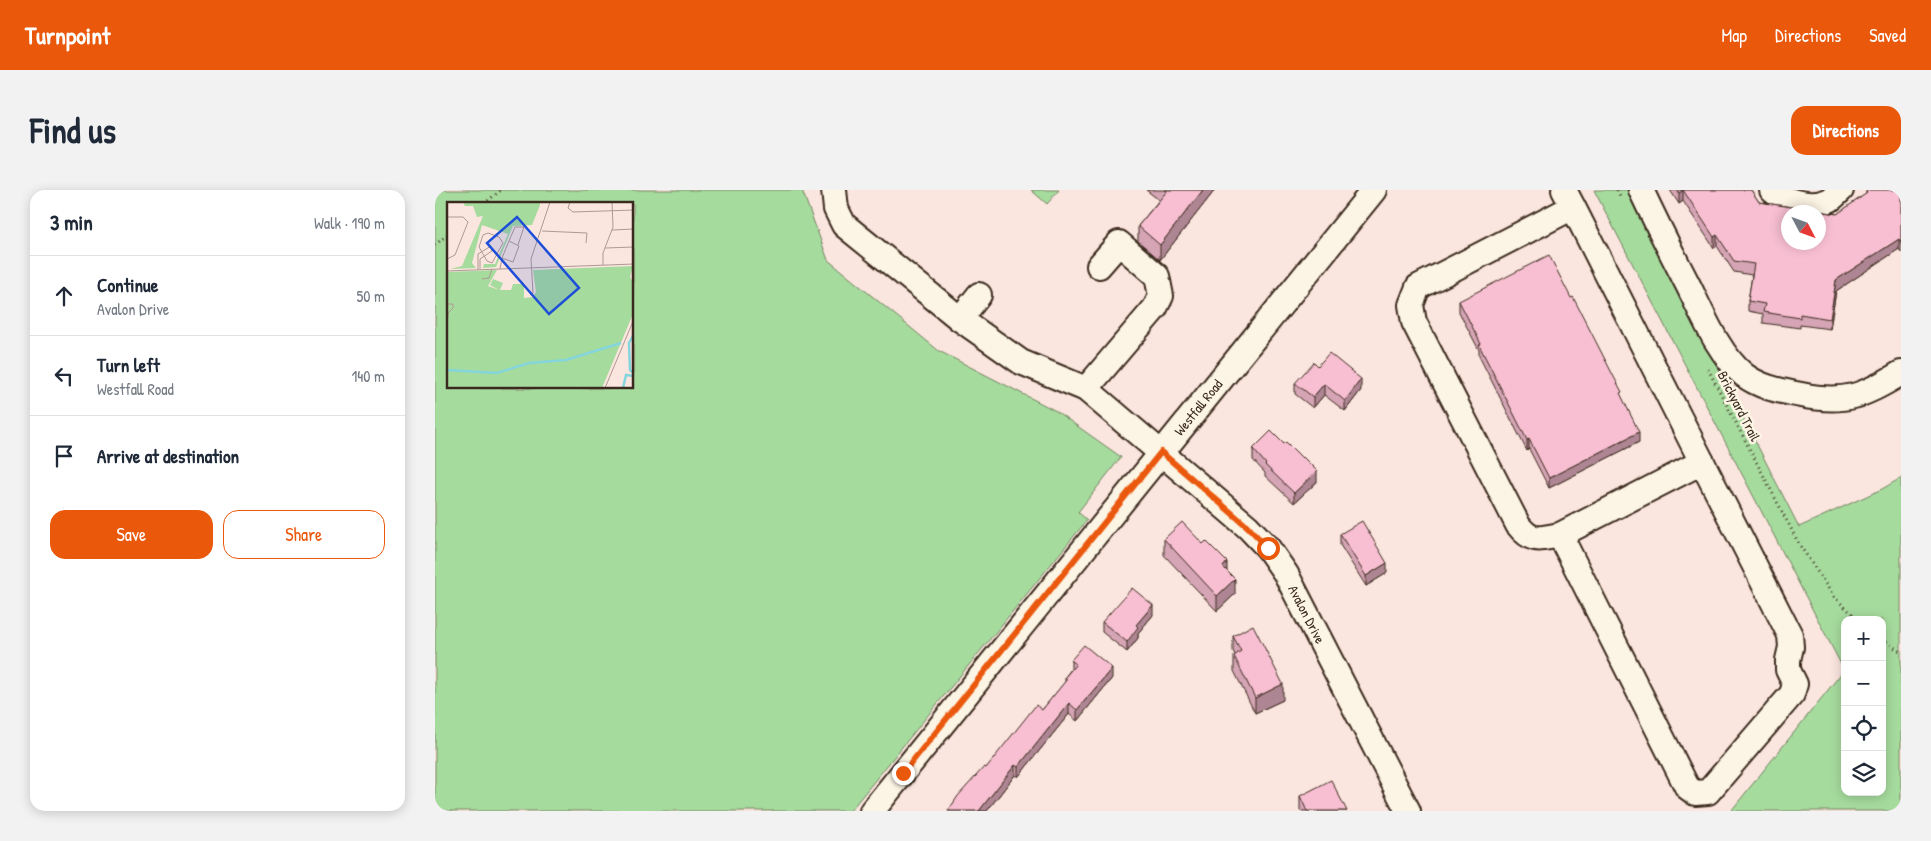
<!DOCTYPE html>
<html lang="en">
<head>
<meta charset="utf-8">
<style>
  :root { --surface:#fff; --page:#f2f2f3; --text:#1f2937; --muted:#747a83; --line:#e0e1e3; --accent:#ea580c }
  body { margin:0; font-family:"Patrick Hand",sans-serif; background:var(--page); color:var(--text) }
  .controls { position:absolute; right:15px; bottom:15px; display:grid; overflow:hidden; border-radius:10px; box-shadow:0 2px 12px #0003 }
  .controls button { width:45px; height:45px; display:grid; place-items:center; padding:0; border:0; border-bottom:1px solid var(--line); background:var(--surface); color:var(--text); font:25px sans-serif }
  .compass { position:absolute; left:1346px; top:15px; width:45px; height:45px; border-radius:50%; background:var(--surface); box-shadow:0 2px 12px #0003; rotate:131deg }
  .stop { position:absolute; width:15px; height:15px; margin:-11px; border:4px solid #ea580c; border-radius:50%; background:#fff }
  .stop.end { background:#ea580c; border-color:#fff; box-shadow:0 1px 5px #0008 }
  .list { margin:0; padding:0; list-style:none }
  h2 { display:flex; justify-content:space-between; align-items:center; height:65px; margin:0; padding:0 20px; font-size:21px }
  h2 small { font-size:16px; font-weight:400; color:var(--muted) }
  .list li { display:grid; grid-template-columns:32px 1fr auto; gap:15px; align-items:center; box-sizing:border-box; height:80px; padding:0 20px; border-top:1px solid var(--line) }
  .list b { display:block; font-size:19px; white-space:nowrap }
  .list p { margin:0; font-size:16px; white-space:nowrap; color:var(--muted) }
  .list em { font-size:16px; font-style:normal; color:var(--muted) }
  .actions { display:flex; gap:10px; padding:15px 20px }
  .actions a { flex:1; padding:11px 0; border:1px solid var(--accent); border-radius:15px; text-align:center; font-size:18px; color:var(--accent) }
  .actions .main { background:var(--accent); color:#fff }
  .icon { flex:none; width:28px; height:28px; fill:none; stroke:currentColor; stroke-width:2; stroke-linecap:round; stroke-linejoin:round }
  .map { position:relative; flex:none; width:1466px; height:621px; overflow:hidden; border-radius:15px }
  header { display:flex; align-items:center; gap:30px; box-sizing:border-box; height:70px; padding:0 25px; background:var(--accent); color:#fff }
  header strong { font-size:24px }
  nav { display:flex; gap:28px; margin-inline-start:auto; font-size:18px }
  .intro { display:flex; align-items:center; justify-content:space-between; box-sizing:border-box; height:120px; padding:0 30px }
  h1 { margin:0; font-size:35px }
  .button { padding:12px 22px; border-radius:15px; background:var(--accent); color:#fff; font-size:18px; font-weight:700 }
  main { display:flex; gap:30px; padding:0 30px }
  aside { flex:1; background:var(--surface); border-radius:15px; box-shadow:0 2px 12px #0003 }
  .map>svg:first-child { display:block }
</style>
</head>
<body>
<header>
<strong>Turnpoint</strong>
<nav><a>Map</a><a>Directions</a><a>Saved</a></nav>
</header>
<div class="intro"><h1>Find us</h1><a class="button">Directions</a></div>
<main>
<aside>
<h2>3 min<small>Walk · 190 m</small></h2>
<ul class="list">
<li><svg class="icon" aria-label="ahead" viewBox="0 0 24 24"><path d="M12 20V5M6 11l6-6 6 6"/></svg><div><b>Continue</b><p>Avalon Drive</p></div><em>50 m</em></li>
<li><svg class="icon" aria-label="left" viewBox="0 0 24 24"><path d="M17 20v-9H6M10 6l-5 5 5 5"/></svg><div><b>Turn left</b><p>Westfall Road</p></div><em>140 m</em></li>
<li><svg class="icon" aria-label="arrive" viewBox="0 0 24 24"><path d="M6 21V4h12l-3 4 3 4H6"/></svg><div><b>Arrive at destination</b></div></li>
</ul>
<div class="actions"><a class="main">Save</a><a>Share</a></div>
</aside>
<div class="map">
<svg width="1466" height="621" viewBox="0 0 1466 621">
  <rect width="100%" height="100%" fill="#fbe5df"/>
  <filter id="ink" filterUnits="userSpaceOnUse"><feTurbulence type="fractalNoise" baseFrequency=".02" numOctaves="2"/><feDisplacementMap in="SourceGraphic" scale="10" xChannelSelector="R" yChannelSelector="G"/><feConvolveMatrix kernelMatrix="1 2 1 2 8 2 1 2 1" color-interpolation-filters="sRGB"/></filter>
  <g filter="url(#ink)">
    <g fill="#a6db9e" stroke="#70825e" fill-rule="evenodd">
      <path d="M 0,0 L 367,0 L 393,70 L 504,161 L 621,221 L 686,267 L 643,322 L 652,330 L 415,621 L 0,621 ZM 14,14 L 198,14 L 198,198 L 14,198 Z"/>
      <path d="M 596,0 L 624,0 L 612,14 Z"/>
      <path d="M 1159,0 L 1192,0 L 1364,337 L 1447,299 L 1466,288 L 1466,621 L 1296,621 L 1409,480 ZM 1410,430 L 1447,430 L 1447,602 L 1410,602 Z"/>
    </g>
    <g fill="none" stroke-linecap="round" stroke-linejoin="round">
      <defs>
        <g id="minor">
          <path id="s1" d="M 399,0 L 401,19 L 409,35 L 525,129 L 586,172 L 651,199 L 813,337 L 833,358 L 851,384 L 973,621"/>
          <path d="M 1129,0 L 1138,17 L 1267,272 L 1125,345 C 1104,349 1097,353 1083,335 L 979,132 L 976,115 L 983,97 L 1138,17"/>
          <path d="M 1206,0 C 1221,32 1237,64 1253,95 C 1267,123 1284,165 1309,185 C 1326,198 1347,201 1366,205 C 1410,214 1429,206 1466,183"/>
          <path d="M 1337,0 C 1350,12 1377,19 1394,10 C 1398,8 1402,3 1406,0"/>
          <path d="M 525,129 L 544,105"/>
          <path d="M 651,199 L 720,118 L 726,106 L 722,86 L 684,53 L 664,76"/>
          <path d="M 1125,345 L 1252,597 L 1260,603 L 1273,602 L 1357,504 L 1360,494 L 1353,480 L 1353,470 L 1356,457 L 1355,445 L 1267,272"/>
          <path id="s2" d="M 437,621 L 939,0"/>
        </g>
      </defs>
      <use href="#minor" stroke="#3b2a1e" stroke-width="28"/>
      <g stroke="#3b2a1e" stroke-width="3" stroke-dasharray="1 4" stroke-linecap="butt">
        <path d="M 1182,0 L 1185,6"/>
        <path d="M 49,14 L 66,0"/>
        <path d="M 0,55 L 14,43"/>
        <path d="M 1273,179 L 1364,354 L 1399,407 L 1424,430"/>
        <path d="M 1447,449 L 1466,462"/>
      </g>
      <use href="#minor" stroke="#fcf5e5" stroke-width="24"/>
    </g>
    <g fill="#d5a4b5" stroke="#3b2a1e">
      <path d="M 711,0 L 780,0 L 725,70 L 703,51 L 703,36 L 724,10 Z"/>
      <path d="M 1235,0 L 1316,0 L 1324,12 L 1402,24 L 1431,4 L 1431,1 L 1466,0 L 1466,62 L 1464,59 L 1401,101 L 1395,139 L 1365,135 L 1365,138 L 1328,133 L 1328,124 L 1313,121 L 1313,111 L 1317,85 L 1299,82 L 1282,56 L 1279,58 L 1248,11 L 1244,14 Z"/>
      <path d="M 1024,111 L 1187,208 L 1204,252 L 1114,298 L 1094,259 L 1092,261 L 1044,166 L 1044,160 L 1024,122 Z"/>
      <path d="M 883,176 L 926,200 L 910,221 L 889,205 L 878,218 L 860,204 L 860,193 Z"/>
      <path d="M 849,254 L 867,268 L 882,292 L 859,313 L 830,286 L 830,283 L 818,270 L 818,259 Z"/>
      <path d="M 905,344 L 952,383 L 931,396 L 905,355 Z"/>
      <path d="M 729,349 L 792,381 L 800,404 L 782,421 L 729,365 Z"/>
      <path d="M 718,425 L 703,443 L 703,448 L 692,462 L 667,442 L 667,432 Z"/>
      <path d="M 798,446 L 848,510 L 820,523 L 799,481 L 799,466 L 800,465 L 798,461 Z"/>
      <path d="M 636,470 L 677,488 L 642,531 L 634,524 L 583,587 L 580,585 L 552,621 L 513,621 L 551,578 L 607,520 L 630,492 L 630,487 L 636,479 Z"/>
      <path d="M 865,606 L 912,621 L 865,621 Z"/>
    </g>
    <g fill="#ae8693" stroke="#3b2a1e">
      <path d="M 768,0 L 780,0 L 725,70 L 725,55 Z"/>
      <path d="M 1248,0 L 1248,11 L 1244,14 L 1244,3 Z"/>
      <path d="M 1282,45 L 1282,56 L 1279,58 L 1279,47 Z"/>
      <path d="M 1464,49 L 1464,59 L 1401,101 L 1395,139 L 1395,129 L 1401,90 Z"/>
      <path d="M 926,189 L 926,200 L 910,221 L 910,211 Z"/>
      <path d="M 889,194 L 889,205 L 878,218 L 878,207 Z"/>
      <path d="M 1204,242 L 1204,252 L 1114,298 L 1114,288 Z"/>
      <path d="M 1094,249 L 1094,259 L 1092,261 L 1092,250 Z"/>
      <path d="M 882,281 L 882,292 L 859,313 L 859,303 Z"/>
      <path d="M 792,372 L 792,388 L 788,377 Z"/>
      <path d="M 952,373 L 952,383 L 931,396 L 931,386 Z"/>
      <path d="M 800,389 L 800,404 L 782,421 L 782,406 Z"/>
      <path d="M 718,415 L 718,425 L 703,443 L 703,448 L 692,462 L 692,452 L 701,435 Z"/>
      <path d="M 677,478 L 677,488 L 642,531 L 642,520 Z"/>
      <path d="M 848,494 L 848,510 L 820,523 L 820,508 Z"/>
      <path d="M 634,513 L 634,524 L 583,587 L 583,577 Z"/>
      <path d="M 580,575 L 580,585 L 552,621 L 544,621 Z"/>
    </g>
    <g fill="#f8bfd2" stroke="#3b2a1e" fill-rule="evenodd">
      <path d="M 730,0 L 768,0 L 725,55 L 703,36 L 732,1 Z"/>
      <path d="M 1242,0 L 1316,0 L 1324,12 L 1402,24 L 1432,3 L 1431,1 L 1433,0 L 1466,0 L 1466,52 L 1464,49 L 1401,90 L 1395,129 L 1365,124 L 1365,128 L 1328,122 L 1330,114 L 1313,111 L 1319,74 L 1299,71 L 1282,45 L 1279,47 L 1248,0 L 1244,3 ZM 1354,22 L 1384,22 L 1384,52 L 1354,52 Z"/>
      <path d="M 1114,65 L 1136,108 L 1138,107 L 1180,189 L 1187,202 L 1185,203 L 1204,242 L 1114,288 L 1094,249 L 1092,250 L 1044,155 L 1046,154 L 1024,111 Z"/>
      <path d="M 894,163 L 926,189 L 910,211 L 889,194 L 878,207 L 860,193 L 879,172 L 883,176 Z"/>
      <path d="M 836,241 L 849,254 L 851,252 L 867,268 L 868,267 L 882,281 L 859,303 L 830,275 L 831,274 L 818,259 Z"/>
      <path d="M 927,331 L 952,373 L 931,386 L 905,344 Z"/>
      <path d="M 747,332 L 768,354 L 771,351 L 792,372 L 788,377 L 800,389 L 782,406 L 729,349 Z"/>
      <path d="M 697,398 L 718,415 L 701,435 L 703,437 L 692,452 L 667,432 Z"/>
      <path d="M 818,435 L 848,494 L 820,508 L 799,466 L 806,461 L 798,446 Z"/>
      <path d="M 649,455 L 677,478 L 642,520 L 634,513 L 583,577 L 580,575 L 544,621 L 513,621 L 523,606 L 549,577 L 551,578 L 601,515 L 607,520 L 632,489 L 630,487 L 641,474 L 636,470 Z"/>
      <path d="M 896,590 L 912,621 L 872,621 L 865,606 Z"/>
    </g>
  </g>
  <g fill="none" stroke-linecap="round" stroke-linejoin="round" filter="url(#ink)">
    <path stroke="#ea580c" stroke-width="6" d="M 468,583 L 726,262 L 813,337 L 833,358"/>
  </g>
  <g text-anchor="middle" stroke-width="5" stroke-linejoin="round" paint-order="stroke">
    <g font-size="14" fill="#3b2a1e" stroke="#fcf5e5">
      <text transform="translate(1304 216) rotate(63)" y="5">Brickyard Trail</text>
      <text dy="5" stroke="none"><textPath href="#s2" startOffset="519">Westfall Road</textPath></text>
      <text dy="5" stroke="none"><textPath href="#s1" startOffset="650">Avalon Drive</textPath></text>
    </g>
  </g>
  <g transform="translate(12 12)">
    <rect width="186" height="186" fill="#fbe5df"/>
    <path d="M 16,0 L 93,0 L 93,3 L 85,23 L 66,24 L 49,65 L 36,66 L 37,62 L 48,62 L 61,32 L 35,23 L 25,61 L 29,66 L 3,67 L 15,64 L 36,14 L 30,15 L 26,4 L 18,4 ZM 186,64 L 183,75 L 186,80 L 186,112 L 155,186 L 0,186 L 0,70 L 50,68 L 41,84 L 52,88 L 43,83 L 46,77 L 56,81 L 53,88 L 64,88 L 66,82 L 77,82 L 77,96 L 86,95 L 89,90 L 86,68 Z" fill="#a6db9e"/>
    <path fill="none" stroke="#84d5dc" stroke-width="2.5" d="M 187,132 L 182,141 L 183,168 L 187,171M 0,168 L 50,171 L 82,161 L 119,158 L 174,141M 176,186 L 179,173 L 187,174"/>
    <path fill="none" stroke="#ae9a92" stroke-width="1" d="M 123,0 L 121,6 L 126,10 L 187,8M 0,15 L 16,15 L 21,20 L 8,53 L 0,57M 165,28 L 187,27M 95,29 L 140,31 L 139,41M 41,31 L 52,35 L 56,41 L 45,61 L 40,59 L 32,45 L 36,33 ZM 62,39 L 68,25 L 77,25 L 71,43M 158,46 L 187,45M 156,63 L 156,51 L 166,25 L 165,0M 53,67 L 55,56 L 66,60 L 72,44 L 62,39 L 55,56M 31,68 L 31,52 L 44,44 L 45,49 L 33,57 L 33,67M 0,69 L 187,62M 35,77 L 42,76 L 45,67M 83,93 L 86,91 L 84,57 L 103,0M 0,102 L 6,102 L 6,106 L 1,111 L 0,124M 158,186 L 187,117"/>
    <path fill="#1d4ed8" fill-opacity="0.15" stroke="#1d4ed8" stroke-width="2.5" d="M 70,15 L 132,86 L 102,112 L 40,41 Z"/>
    <rect width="186" height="186" fill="none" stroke="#3b2a1e" stroke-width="2.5"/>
  </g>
</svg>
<div class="controls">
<button>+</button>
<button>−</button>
<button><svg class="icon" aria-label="locate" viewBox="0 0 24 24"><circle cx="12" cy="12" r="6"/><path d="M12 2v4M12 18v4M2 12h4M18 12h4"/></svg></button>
<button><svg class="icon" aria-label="layers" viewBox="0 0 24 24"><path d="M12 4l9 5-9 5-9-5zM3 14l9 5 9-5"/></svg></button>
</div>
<svg class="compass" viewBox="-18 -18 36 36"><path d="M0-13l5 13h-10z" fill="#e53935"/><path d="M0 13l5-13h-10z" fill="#747a83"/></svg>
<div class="stop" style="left:833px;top:358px"></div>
<div class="stop end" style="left:468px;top:583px"></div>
</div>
</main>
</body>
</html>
